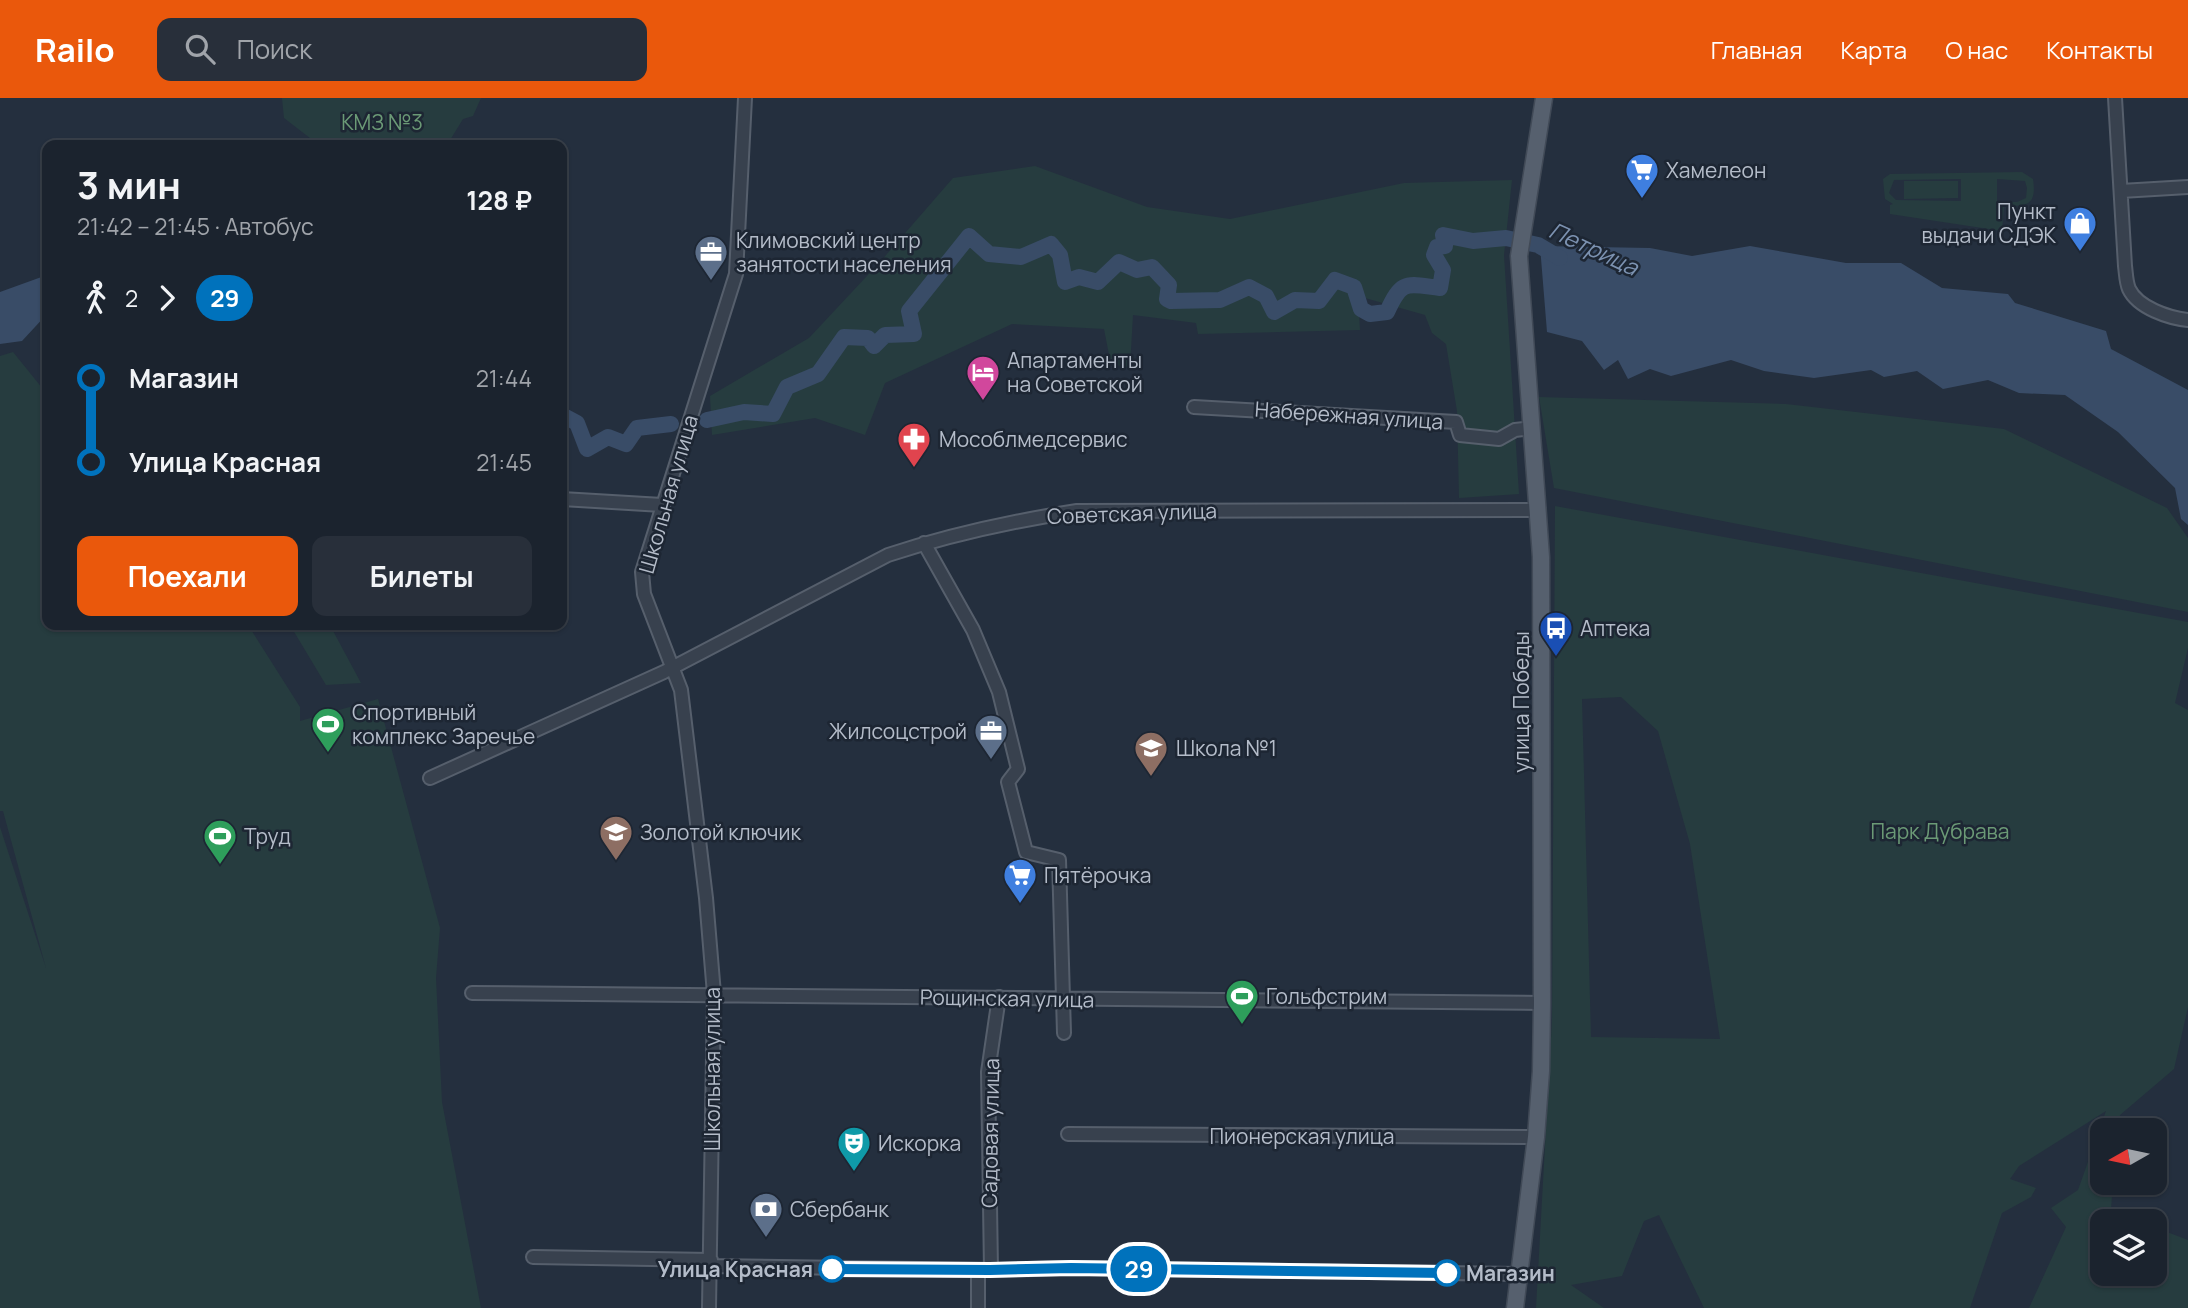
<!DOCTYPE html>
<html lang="ru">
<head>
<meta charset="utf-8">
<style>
  :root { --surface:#1b232e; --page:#282f3a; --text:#f1f3f6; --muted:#a0a4aa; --line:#39404a; --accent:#ea580c }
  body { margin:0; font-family:Manrope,sans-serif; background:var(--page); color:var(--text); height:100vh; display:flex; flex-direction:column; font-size:26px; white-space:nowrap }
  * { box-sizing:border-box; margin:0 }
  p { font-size:23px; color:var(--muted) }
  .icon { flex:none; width:38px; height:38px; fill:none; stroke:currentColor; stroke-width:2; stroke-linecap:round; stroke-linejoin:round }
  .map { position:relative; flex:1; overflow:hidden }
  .panel { position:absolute; left:42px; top:42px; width:525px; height:490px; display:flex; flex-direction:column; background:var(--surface); border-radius:14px; box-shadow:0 2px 5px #0004,0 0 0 2px var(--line) }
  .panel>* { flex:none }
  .badge { padding:0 14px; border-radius:23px; font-size:24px; line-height:46px }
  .needle { width:46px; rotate:261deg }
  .fabs { position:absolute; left:2090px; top:1020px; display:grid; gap:14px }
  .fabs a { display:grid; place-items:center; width:77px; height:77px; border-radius:14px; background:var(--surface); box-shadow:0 2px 5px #0004,0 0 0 2px var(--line); font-size:35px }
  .map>.badge { position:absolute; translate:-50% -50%; box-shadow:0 0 0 4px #fff }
  .legs { display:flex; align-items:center; gap:10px; height:77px; padding:0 35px; font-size:23px }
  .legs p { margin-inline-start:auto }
  .headline { display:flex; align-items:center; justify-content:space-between; height:119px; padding:0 35px }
  h1 { font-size:38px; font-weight:700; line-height:52px }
  .cta { display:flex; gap:14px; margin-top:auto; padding:14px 35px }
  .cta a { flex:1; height:80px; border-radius:14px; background:var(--accent); color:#fff; font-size:28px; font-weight:700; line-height:80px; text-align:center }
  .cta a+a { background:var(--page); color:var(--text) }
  ul { padding:0 35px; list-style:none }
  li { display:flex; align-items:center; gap:24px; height:84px; font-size:26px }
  li i { display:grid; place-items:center; width:10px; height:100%; margin:0 9px; background:currentColor }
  li i::after { content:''; width:18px; height:18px; margin:-9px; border:5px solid; border-radius:50%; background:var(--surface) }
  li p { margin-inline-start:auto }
  li:first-child i { background:linear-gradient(#0000 50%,currentColor 0) }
  li:last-child i { background:linear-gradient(currentColor 50%,#0000 0) }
  header { display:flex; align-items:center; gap:42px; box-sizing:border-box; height:98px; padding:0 35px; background:var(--accent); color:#fff }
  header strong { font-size:33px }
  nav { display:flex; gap:38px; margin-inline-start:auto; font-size:24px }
  .search { width:490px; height:63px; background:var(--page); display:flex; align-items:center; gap:18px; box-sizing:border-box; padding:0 24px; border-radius:14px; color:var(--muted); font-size:26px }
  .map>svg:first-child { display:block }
  .green { fill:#263c3f; fill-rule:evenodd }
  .water { fill:#394c67 }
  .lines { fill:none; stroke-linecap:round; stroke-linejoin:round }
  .river { stroke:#394c67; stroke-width:16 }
  .minor-casing { stroke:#565f6c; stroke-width:16 }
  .major-casing { stroke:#414a57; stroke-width:19 }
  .minor { stroke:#38414e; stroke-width:12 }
  .major { stroke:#56606e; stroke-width:16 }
  .line-1-casing { stroke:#fff; stroke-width:16 }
  .line-1 { stroke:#0072bc; stroke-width:10 }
  .stop-1-dot { fill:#fff; stroke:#0072bc; stroke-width:3.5 }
  .labels { text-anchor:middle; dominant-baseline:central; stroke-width:5; stroke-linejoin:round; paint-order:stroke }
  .park-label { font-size:21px; fill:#6b9a76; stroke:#1d2633 }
  .poi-label { font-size:21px; fill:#b4bcc9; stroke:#1d2633; text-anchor:start }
  .street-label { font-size:21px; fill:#b4bcc9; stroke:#1d2633 }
  .stop-label { font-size:21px; font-weight:bold; fill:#b4bcc9; stroke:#1d2633; text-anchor:end }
  .water-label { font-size:23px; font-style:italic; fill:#7c92b1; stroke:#1d2633 }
</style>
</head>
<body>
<header>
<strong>Railo</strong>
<div class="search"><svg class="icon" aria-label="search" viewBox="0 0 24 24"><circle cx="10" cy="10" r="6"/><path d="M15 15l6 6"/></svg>Поиск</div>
<nav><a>Главная</a><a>Карта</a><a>О нас</a><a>Контакты</a></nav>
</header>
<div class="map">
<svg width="2188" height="1210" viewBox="0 0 2188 1210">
  <rect width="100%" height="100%" fill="#242f3e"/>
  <path class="green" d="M282,0H481L473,18L463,21L447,47H319L284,20Z
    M1035,68L1147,109L1230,121L1404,85L1512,82L1504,157L1519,396L1459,400L1457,313L1446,246L1432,235L1425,217L1358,198L1360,232L1198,236L1196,225L1133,217L1130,269L1111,267L1104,231L1012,226L885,285L865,337L815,320L712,337L710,298L809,240L880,164L953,80Z
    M2022,74L2033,81C2037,108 2027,108 2004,108L2002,133L1890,116V107L1893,106L1885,101L1883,81L1890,76ZM1961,81V103L1896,102L1889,95L1894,82ZM1997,81L2025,83L2027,90L2026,100L2017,104L1997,103Z
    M1904,83H1958V100L1904,101Z
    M13,254L47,296V527H248L300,609V623L378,601L440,830L436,880L442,1004L481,1210H0V729L46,870L3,713H0V258Z
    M1539,299L1786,306L2004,331L2167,410L2188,440V514L1554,390Z
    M1555,408L2188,524V550L2175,605L2188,612V909L2174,971L2120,1017L2118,1032H2102V1085H2113L2111,1111L2141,1123L2102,1124V1176H2154V1129L2188,1142V1210H2029L2066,1129L2051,1110L2078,1092L2106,1013L2019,1068L2010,1081L2036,1090L2031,1099L2002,1115L1970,1210H1704L1659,1117L1644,1123L1622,1178L1571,1187L1604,1210H1536L1552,922ZM1621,599L1658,633L1690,746L1720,941L1591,939L1582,601Z
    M290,527H335L332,531L361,585L326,587Z"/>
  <path class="water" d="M1540,148L1650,150L1692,158L1750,148L1846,165H1901L1942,190L2008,196L2015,205L2106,233L2111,251L2188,292V427L2181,421L2175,390L2118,334L2065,297L2019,295L1988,282L1943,291L1917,273L1884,279L1871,272L1814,280L1764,273L1731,262L1671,278L1650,271L1628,281L1618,262L1604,272L1582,243L1547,234Z
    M47,177V216L22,243L0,246V194Z"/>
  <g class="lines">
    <path class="river" d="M562,317L577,325L587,351L608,339L626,346L637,330L671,326
      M707,322L744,314L773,316L787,289L818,276L844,239L868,240L874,248L885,237L914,236L909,213L969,138L989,156L1021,159L1051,146L1060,157L1065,184L1079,179L1098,184L1119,164L1137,172L1152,169L1169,187L1167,201L1171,203L1220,202L1249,189L1266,198L1274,214L1295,202L1319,203L1335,182L1354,189L1361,211L1370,216L1387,214C1402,181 1406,186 1440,190L1443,172L1434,157L1437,149L1445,148L1443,137L1473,143L1506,140L1538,147L1560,160"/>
    <defs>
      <path id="minor" d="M2115,0L2125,168C2126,175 2126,184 2129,191C2138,210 2169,220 2188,222
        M2121,93L2188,89
        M1194,309L1456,324L1460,337L1499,341L1515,332L1532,330
        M562,401L662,407
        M924,445L973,532L999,594L1018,671L1008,684L1026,754L1059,762L1064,935
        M430,680L664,574L888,457C949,437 1013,423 1077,413L1539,412
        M472,895L1542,905
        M1068,1036L1536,1039
        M533,1159L711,1162
        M710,1168L991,1172L1071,1170L1519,1176
        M991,1172L988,974L999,899
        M709,1210L714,896L706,800L681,592L644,496L642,474L736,176L745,0
        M978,1210V1172"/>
      <path id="major" d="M1515,1210L1536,1039L1541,973L1542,905L1541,459L1519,158L1544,0"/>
    </defs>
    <use href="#minor" class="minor-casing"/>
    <use href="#major" class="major-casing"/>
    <use href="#minor" class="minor"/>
    <use href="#major" class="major"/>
  </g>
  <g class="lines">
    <defs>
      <path id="line-1" d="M832,1171L990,1172L1071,1170L1447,1175"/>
    </defs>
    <use href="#line-1" class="line-1-casing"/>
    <use href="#line-1" class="line-1"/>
  </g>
  <defs>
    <symbol id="supermarket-pin" viewBox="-11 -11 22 30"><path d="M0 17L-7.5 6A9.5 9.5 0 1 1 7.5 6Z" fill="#3f7fe0" stroke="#1d2633"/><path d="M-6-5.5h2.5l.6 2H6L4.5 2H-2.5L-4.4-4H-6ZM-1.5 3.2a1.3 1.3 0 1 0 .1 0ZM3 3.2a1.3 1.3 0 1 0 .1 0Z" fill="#fff"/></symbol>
    <symbol id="shop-pin" viewBox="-11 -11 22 30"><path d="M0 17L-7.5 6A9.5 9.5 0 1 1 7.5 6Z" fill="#3f7fe0" stroke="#1d2633"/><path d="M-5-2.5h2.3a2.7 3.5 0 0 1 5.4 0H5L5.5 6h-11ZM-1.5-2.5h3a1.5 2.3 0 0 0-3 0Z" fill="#fff"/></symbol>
    <symbol id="office-pin" viewBox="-11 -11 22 30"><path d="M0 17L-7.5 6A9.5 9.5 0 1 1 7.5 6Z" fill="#5c6f8a" stroke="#1d2633"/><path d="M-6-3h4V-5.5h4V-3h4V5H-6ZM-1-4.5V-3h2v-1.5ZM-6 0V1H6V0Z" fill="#fff"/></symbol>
    <symbol id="hotel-pin" viewBox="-11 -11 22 30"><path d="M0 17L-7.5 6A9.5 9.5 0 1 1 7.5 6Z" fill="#d1479c" stroke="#1d2633"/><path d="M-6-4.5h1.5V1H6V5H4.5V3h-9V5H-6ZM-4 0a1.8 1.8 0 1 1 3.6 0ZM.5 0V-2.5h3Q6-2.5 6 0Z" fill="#fff"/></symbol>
    <symbol id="pharmacy-pin" viewBox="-11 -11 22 30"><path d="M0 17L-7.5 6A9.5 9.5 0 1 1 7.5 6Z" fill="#e0444e" stroke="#1d2633"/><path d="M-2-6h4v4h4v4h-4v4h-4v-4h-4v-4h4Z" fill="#fff"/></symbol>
    <symbol id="bus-pin" viewBox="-11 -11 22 30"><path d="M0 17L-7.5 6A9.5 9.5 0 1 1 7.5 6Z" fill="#1a4fb4" stroke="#1d2633"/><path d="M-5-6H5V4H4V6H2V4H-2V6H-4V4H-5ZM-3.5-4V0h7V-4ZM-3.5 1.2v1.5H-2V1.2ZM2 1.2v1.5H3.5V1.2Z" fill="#fff"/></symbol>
    <symbol id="stadium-pin" viewBox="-11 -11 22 30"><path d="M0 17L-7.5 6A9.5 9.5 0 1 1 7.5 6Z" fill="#2e9e5b" stroke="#1d2633"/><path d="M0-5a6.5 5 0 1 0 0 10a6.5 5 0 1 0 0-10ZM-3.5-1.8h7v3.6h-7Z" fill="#fff"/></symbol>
    <symbol id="school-pin" viewBox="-11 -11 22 30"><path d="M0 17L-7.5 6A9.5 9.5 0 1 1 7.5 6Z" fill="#8d6e63" stroke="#1d2633"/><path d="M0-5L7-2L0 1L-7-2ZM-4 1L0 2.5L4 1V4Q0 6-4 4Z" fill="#fff"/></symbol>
    <symbol id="theatre-pin" viewBox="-11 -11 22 30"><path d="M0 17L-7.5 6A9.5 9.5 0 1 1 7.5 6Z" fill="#0f9aa8" stroke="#1d2633"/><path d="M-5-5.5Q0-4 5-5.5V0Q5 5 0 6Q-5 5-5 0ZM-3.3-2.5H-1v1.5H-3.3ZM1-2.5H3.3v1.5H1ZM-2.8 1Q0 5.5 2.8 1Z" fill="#fff"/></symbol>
    <symbol id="bank-pin" viewBox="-11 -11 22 30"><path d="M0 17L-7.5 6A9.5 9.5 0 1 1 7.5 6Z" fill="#5c6f8a" stroke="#1d2633"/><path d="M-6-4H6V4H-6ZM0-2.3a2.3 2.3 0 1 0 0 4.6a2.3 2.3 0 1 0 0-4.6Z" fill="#fff"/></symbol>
  </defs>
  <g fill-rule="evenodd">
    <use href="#supermarket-pin" x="1623" y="53" width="38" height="52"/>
    <use href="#shop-pin" x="2061" y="106" width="38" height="52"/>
    <use href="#office-pin" x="692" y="135" width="38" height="52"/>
    <use href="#hotel-pin" x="964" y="255" width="38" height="52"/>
    <use href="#pharmacy-pin" x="895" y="322" width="38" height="52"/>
    <use href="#bus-pin" x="1537" y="511" width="38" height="52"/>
    <use href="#stadium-pin" x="309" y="607" width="38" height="52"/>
    <use href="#office-pin" x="972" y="614" width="38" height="52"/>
    <use href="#school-pin" x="1132" y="631" width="38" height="52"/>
    <use href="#school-pin" x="597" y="715" width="38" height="52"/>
    <use href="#stadium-pin" x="201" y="719" width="38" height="52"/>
    <use href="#supermarket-pin" x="1001" y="758" width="38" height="52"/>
    <use href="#stadium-pin" x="1223" y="879" width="38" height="52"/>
    <use href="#theatre-pin" x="835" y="1026" width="38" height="52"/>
    <use href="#bank-pin" x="747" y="1092" width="38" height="52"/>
  </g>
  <g class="stop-1-dot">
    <circle cx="832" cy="1171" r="12"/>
    <circle cx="1447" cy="1175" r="12"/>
  </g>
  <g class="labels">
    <g class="park-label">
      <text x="382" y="24">КМЗ №3</text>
      <text x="1940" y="733">Парк Дубрава</text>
    </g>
    <g class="poi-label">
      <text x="1666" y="72">Хамелеон</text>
      <text x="2056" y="113" text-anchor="end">Пункт<tspan x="2056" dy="24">выдачи СДЭК</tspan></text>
      <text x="736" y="142">Климовский центр<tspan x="736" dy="24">занятости населения</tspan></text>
      <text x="1007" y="262">Апартаменты<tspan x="1007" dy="24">на Советской</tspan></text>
      <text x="939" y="341">Мособлмедсервис</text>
      <text x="1580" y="530">Аптека</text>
      <text x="352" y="614">Спортивный<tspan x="352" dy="24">комплекс Заречье</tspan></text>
      <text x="967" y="633" text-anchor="end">Жилсоцстрой</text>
      <text x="1176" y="650">Школа №1</text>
      <text x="640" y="734">Золотой ключик</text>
      <text x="244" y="738">Труд</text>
      <text x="1044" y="777">Пятёрочка</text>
      <text x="1266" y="898">Гольфстрим</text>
      <text x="878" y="1045">Искорка</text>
      <text x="790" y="1111">Сбербанк</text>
    </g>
    <g class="street-label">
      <text transform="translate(1349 317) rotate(4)">Набережная улица</text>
      <text transform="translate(668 396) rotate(-74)">Школьная улица</text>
      <text transform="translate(1132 415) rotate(-2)">Советская улица</text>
      <text transform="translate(1521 604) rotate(-90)">улица Победы</text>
      <text transform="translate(1007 900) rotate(1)">Рощинская улица</text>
      <text transform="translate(712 971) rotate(-90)">Школьная улица</text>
      <text transform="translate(990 1035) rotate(-89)">Садовая улица</text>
      <text x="1302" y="1038">Пионерская улица</text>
    </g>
    <g class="stop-label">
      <text x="813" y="1171">Улица Красная</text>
      <text x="1466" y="1175" text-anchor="start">Магазин</text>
    </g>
    <g class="water-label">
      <text transform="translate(1594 150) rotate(25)">Петрица</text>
    </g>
  </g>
</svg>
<div class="fabs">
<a><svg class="needle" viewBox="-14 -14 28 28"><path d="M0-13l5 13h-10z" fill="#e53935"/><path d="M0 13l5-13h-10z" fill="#a0a4aa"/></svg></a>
<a><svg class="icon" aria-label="layers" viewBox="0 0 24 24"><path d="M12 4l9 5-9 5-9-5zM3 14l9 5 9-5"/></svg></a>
</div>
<b class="badge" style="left:1139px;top:1171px;background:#0072bc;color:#fff">29</b>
<section class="panel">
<div class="headline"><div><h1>3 мин</h1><p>21:42 – 21:45 · Автобус</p></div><b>128 ₽</b></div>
<div class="legs"><svg class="icon" aria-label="walk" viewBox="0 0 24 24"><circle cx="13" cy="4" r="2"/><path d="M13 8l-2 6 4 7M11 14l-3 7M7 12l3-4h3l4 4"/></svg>2<svg class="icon" aria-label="forward" viewBox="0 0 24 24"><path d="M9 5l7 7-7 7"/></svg><b class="badge" style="background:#0072bc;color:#fff">29</b></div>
<ul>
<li><i style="color:#0072bc"></i><b>Магазин</b><p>21:44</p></li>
<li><i style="color:#0072bc"></i><b>Улица Красная</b><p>21:45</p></li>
</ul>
<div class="cta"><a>Поехали</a><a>Билеты</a></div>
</section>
</div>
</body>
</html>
